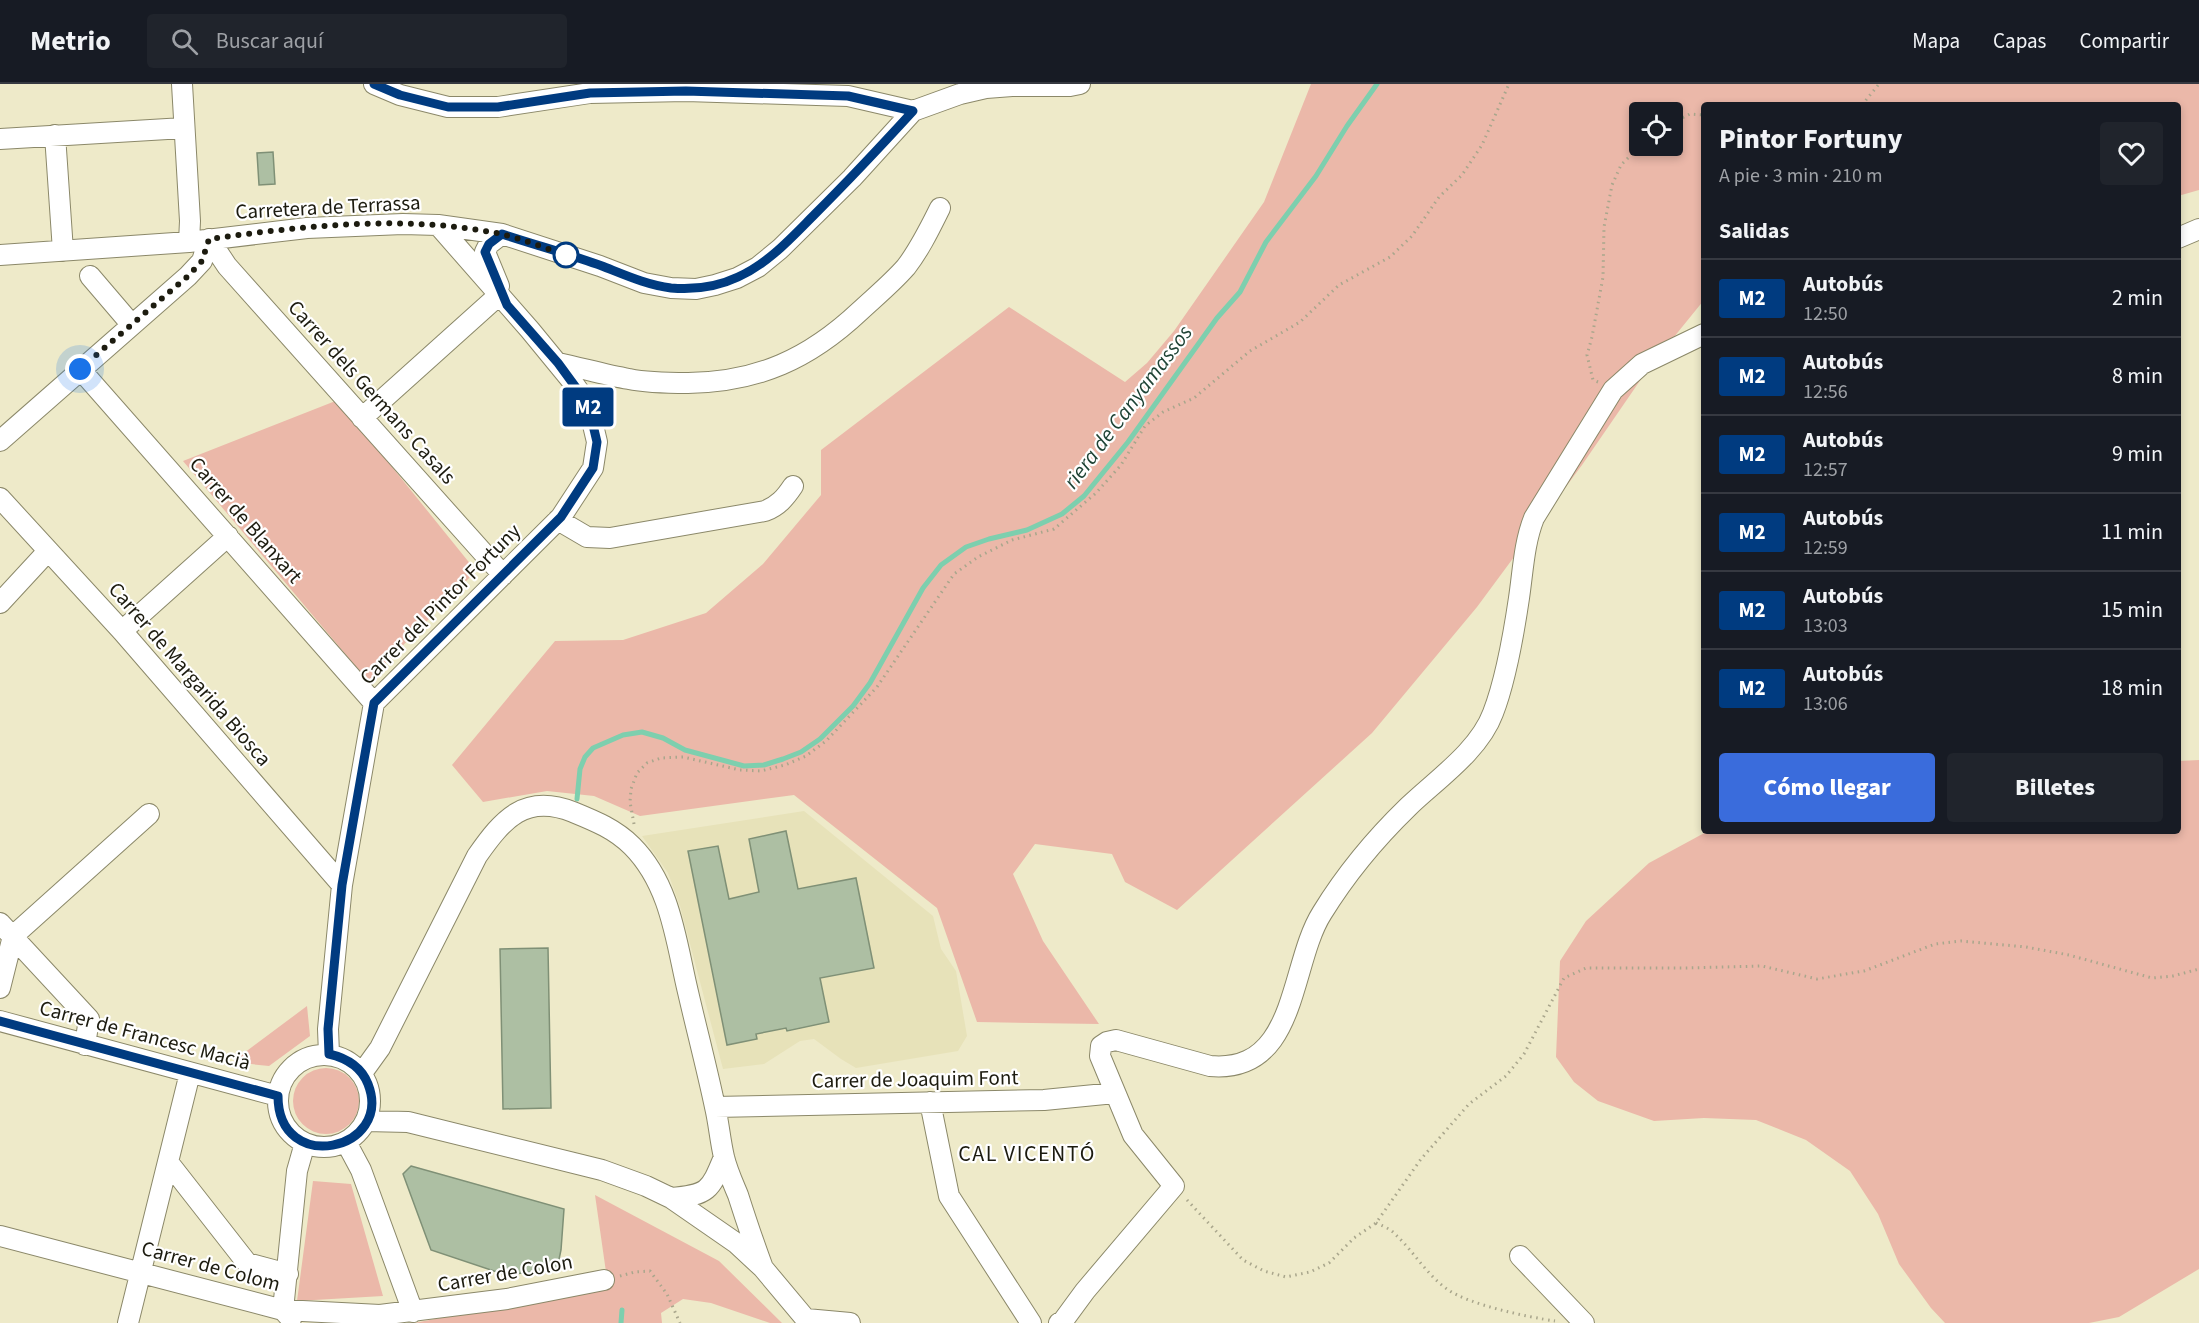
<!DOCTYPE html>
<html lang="es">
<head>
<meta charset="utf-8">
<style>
  :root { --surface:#171b24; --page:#20242c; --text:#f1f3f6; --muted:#9ea1a6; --line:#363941; --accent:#3a6cdc }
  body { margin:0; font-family:"Source Sans 3",sans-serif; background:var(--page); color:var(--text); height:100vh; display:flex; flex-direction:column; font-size:22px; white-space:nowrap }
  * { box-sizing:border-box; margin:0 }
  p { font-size:20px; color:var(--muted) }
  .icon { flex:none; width:33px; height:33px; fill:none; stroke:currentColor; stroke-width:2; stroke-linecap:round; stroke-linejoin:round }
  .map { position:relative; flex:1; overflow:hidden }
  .details { position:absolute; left:1701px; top:18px; width:480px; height:732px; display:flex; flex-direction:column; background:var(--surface); border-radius:6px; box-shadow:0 3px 9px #0003 }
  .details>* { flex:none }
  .badge { padding:0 12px; border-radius:4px; font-size:21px; line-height:39px }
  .tools { position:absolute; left:1629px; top:18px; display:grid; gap:12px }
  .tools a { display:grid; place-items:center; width:54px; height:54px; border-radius:6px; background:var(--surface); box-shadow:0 3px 9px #0003; font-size:30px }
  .you { position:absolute; width:30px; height:30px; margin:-15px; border:4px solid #fff; border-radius:50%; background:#1a73e8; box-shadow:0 0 0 9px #1a73e833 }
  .map>.badge { position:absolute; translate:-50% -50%; box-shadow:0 0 0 3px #fff }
  h2 { padding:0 18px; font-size:22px; line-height:54px }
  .round { display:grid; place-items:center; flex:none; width:63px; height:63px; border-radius:6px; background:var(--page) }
  .summary { display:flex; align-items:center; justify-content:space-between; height:102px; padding:0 18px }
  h1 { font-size:28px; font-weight:800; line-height:45px }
  .button { display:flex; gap:12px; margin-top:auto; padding:12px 18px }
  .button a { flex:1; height:69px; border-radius:6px; background:var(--accent); color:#fff; font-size:24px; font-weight:800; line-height:69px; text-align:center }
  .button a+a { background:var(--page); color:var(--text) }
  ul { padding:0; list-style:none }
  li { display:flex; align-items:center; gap:18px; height:78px; padding:0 18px; border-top:2px solid var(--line) }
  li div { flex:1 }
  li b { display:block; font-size:22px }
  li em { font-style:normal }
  li .badge { min-width:66px; font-weight:700; text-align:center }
  header { display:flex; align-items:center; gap:36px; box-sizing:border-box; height:84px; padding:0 30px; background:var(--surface); border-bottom:2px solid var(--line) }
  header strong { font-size:28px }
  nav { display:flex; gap:33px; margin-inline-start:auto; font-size:21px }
  .search { width:420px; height:54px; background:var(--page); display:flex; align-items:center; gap:15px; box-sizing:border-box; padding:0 21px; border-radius:6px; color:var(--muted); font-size:22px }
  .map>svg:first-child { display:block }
  .built { fill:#e7e2b9 }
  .green { fill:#ebb8a9; fill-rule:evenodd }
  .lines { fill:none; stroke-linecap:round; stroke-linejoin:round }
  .stream { stroke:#7dcfae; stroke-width:5 }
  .building { fill:#adbfa3; stroke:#7f9076; stroke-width:1.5 }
  .minor-casing { stroke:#8b8869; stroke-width:22 }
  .path { stroke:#a9a68c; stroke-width:3; stroke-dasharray:1.5 4.5; stroke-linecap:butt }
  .minor { stroke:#fff; stroke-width:20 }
  .line-casing { stroke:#fff; stroke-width:14 }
  .line { stroke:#003b80; stroke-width:9 }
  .walk { stroke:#1c1b0f; stroke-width:6; stroke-dasharray:0 10.8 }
  .stop-dot { fill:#fff; stroke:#003b80; stroke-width:3 }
  .labels { text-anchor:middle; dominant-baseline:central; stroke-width:4.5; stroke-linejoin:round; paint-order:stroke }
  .street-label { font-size:21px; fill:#1c1b0f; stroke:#fff }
  .water-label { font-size:22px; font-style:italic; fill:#1e4335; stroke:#fff }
  .neighbourhood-label { font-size:22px; letter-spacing:1.5px; fill:#1c1b0f; stroke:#fff }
</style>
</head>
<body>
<header>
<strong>Metrio</strong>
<div class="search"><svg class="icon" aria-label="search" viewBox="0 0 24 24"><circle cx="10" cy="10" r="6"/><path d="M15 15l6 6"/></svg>Buscar aquí</div>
<nav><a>Mapa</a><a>Capas</a><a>Compartir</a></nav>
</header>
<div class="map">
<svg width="2199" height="1239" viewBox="0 0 2199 1239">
  <rect width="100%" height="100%" fill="#eeeac9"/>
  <path class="built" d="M804,727L933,832L941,865L956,887L967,952L958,967L856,984L841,975L814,955L800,957L764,980L723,985L680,822L668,789L642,752Z"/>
  <path class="green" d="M1311,0H2199V106L2178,112V21H1704V216L1648,285L1582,381L1477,523L1372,649L1177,826L1125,798L1112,770L1035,760L1013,790L1043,857L1099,940L977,938L937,824L794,711L640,732L594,712L547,707L483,718L452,681L555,557L623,556L706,529L763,480L821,411V366L1009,223L1125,298L1147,279L1174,247L1264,118ZM1640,28H1672V62H1640Z
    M338,316L476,487L368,597L183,377Z
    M2199,676V1185L2119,1233L2089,1239H1945L1931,1224L1899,1180L1878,1130L1850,1087L1806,1056L1756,1036L1704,1034L1654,1037L1598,1017L1574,998L1556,973L1560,877L1586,837L1649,779L1708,747H2178V677Z
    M307,922L310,952L269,982L232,978Z
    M293 1017a33 33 0 1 1 66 0a33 33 0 1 1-66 0Z
    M313,1097L351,1100L383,1212L297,1217Z
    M595,1111L719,1177L782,1239H770L711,1219L683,1215L661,1229L662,1239H414L608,1202Z"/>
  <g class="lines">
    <path class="stream" d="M577,715L580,685L585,673L593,664L623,651L642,648L663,654L685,666L744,682L764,681L783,675L801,668L820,655L853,622L870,599L923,504L941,481L966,463L989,455L1027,446L1062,430L1084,412L1128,358L1217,234L1240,208L1266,158L1316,92L1347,42L1377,0
      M621,1239L622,1226"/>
  </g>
  <path class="building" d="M273,68L275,100L259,101L257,69Z
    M786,747L798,805L856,794L874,884L820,894L829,938L787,947L786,944L756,950L757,955L727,961L688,767L718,762L729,815L759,808L749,755Z
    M548,864L551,1024L503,1025L500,865Z
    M411,1082L564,1125L561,1166L557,1185L506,1191L431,1166L403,1090Z"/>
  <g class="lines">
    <defs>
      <path id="minor" d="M182,0L190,137L189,158
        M374,0L400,11L448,23H498L590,9L686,7L848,12L913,27
        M55,51L63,167
        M0,55L184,44
        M2178,154L2199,145
        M209,155L227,182L503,491
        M0,171L189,158L307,144L403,140L438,141L502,150L600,182L644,199L671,204L696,205L715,201L737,194L758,183L780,165L852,94L913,27L960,10L986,4L1012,2H1070L1080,0
        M90,192L131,240
        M499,202L485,168L489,160L502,150
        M558,279C582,284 605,291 629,295C648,299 669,299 688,299C758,298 809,275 860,227C875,213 892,199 906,183C920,165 930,144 940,124
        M80,285L374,619
        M362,334L499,211
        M0,357L188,192L202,177L209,155
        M0,414L122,547L342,801
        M558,436L587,453L610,454L765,427C778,422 785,414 793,402
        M0,519L48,467
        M122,547L228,452
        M0,839L89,935L85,961
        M0,904L13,852L149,730
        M0,937L278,1012
        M329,970L328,945L342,801L374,619L561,433L593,384L597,358L588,320L571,296L530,246L438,141
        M278 1017a46 46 0 1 1 92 0a46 46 0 1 1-92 0Z
        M362,989L380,964L477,772C503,735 525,709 573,728C595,737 615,745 632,762C671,801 676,858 688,908C697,947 707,985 715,1023C719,1040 720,1056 724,1073C727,1086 733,1099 738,1111C746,1136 754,1160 763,1184
        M930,1018L949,1112L1031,1239
        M715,1023L1044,1016L1115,1009
        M366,1037L408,1038L602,1086L646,1102L671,1114L736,1159L763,1184L809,1239
        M346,1058L361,1086L413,1228
        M168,1078L247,1179L288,1190
        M671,1114C708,1111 710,1107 724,1073
        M0,1152L283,1226L380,1231L507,1215L604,1196
        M1520,1172L1584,1239
        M291,1235L283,1226L297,1087L305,1059
        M806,1235L850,1239
        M128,1239L190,989
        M1059,1239L1063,1237L1085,1207L1174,1102L1133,1051L1100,972L1101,962L1107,958L1116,956L1210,982C1298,990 1289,881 1322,829C1346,790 1375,755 1408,723C1436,696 1479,667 1493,629C1505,598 1514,548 1519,514C1523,487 1524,459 1534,434L1613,306L1642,280L1704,250"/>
    </defs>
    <use href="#minor" class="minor-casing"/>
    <path class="path" d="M1862,21L1879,0
      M1672,39L1690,30L1704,31
      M1598,298L1593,296L1587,271L1592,253L1603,193L1604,143L1612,101L1621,81L1640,62
      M634,740L630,718L631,705L637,689L647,679L661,674L683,673L740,686L761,687L785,681L806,672L826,657L877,603L954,490L978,473L1012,456L1054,445L1096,409L1121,381L1145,342L1163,328L1194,314L1250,267L1300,238L1339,201L1390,173L1412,152L1439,113L1462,91L1482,61L1509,0
      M1187,1116L1243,1176L1264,1187L1286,1193L1310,1188L1329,1179L1354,1154L1376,1139L1421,1075L1469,1020L1506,992L1524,970L1564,894L1586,884H1686L1762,882L1817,895L1864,887L1935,860L1961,857L2026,863L2069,871L2152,894L2173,892L2199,885
      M1376,1139C1383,1142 1391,1145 1396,1151C1414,1168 1427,1191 1447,1205C1469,1221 1528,1233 1555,1237
      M620,1192L635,1188L650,1187L667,1210L680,1239"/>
    <use href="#minor" class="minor"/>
  </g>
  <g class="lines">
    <defs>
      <path id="line" d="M0,937L278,1012C278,1092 394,1067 368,1000C361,982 346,974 329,970L328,945L342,801L374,619L561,433L593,384L597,358L588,320L558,279L507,221L485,168L489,160L502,150C535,161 569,170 602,182C625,191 647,201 671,204C694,206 717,203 738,193C769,179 792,153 815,130C849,96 881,62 913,27L848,12L686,7L590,9L498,23H448L400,11L374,0"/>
    </defs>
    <use href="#line" class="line-casing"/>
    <use href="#line" class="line"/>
    <path class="walk" d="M80,285L188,192L202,177L209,155C304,142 405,130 501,150C522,155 545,164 566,171"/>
  </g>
  <circle class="stop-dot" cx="566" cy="171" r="12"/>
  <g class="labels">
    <g class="street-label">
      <text transform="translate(328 123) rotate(-3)">Carretera de Terrassa</text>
      <text transform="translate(372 308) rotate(48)">Carrer dels Germans Casals</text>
      <text transform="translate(246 436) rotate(49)">Carrer de Blanxart</text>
      <text transform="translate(440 520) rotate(-45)">Carrer del Pintor Fortuny</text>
      <text transform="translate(190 590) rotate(49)">Carrer de Margarida Biosca</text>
      <text transform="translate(145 951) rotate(15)">Carrer de Francesc Macià</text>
      <text transform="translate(915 995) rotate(-1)">Carrer de Joaquim Font</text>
      <text transform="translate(211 1182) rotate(15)">Carrer de Colom</text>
      <text transform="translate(505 1189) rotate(-10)">Carrer de Colon</text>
    </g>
    <g class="water-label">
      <text transform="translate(1128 323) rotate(-53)">riera de Canyamassos</text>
    </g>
    <g class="neighbourhood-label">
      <text x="1027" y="1070">CAL VICENTÓ</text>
    </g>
  </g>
</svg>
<div class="tools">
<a><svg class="icon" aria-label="locate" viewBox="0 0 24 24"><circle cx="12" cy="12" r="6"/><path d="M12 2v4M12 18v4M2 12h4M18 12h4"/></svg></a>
</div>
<div class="you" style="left:80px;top:285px"></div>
<b class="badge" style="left:588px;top:323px;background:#003b80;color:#fff">M2</b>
<section class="details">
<div class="summary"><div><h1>Pintor Fortuny</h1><p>A pie · 3 min · 210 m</p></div><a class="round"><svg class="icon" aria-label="heart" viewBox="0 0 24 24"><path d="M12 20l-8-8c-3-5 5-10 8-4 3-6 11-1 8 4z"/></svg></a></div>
<h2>Salidas</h2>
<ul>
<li><span class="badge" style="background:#003b80;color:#fff">M2</span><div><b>Autobús</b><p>12:50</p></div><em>2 min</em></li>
<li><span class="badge" style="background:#003b80;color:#fff">M2</span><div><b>Autobús</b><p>12:56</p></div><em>8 min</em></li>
<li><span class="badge" style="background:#003b80;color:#fff">M2</span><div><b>Autobús</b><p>12:57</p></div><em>9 min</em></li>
<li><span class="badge" style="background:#003b80;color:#fff">M2</span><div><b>Autobús</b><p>12:59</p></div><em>11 min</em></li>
<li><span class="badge" style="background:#003b80;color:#fff">M2</span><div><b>Autobús</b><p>13:03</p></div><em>15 min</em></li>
<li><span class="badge" style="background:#003b80;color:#fff">M2</span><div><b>Autobús</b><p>13:06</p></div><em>18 min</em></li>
</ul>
<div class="button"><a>Cómo llegar</a><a>Billetes</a></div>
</section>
</div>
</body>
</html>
